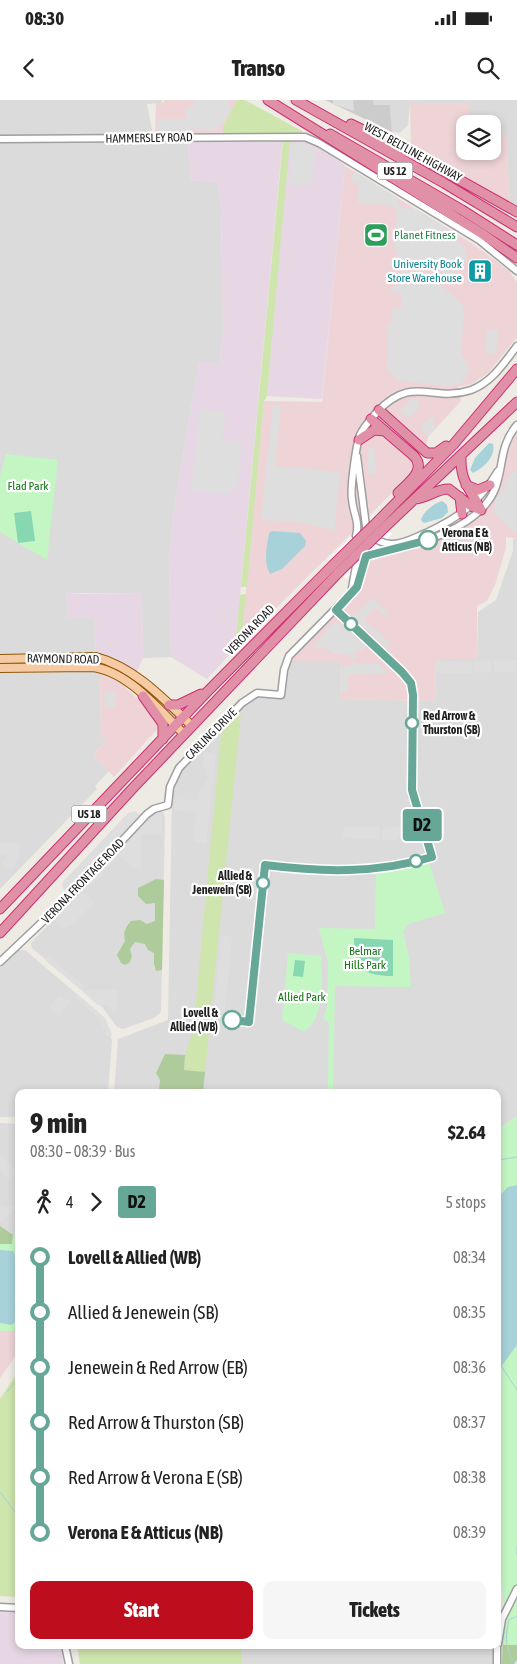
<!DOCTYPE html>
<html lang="en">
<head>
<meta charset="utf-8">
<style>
  :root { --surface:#fff; --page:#f6f6f6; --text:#222; --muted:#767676; --accent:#be0d1c }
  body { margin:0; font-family:"Asap Condensed",sans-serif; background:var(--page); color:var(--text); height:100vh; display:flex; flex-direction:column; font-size:19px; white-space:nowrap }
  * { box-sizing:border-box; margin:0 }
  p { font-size:16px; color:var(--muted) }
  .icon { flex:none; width:28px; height:28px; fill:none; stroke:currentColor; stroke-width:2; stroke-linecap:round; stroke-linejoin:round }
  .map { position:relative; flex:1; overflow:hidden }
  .panel { position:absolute; left:15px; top:989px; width:486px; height:560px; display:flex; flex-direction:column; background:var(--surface); border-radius:10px; box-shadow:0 2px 8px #0003 }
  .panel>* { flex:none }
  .badge { padding:0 10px; border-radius:4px; font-size:18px; line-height:32px }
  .fabs { position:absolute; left:456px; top:15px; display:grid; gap:10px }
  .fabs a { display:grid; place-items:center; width:45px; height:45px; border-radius:10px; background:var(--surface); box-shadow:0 2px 8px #0003; font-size:25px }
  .map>.badge { position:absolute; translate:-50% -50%; box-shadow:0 0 0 2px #fff }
  .legs { display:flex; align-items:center; gap:8px; height:55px; padding:0 15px; font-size:16px }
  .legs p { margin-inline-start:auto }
  .head { display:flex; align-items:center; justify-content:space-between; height:85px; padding:0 15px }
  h1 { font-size:28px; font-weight:800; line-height:38px }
  .button { display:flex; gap:10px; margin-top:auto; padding:10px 15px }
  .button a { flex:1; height:58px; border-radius:10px; background:var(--accent); color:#fff; font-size:20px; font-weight:800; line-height:58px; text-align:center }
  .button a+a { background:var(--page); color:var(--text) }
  ul { padding:0 15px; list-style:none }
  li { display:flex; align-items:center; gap:18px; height:55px; font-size:19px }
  li i { display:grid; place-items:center; width:8px; height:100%; margin:0 6px; background:currentColor }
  li i::after { content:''; width:12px; height:12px; margin:-6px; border:4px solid; border-radius:50%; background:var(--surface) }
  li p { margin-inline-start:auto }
  li:first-child i { background:linear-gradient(#0000 50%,currentColor 0) }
  li:last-child i { background:linear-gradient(currentColor 50%,#0000 0) }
  .status { display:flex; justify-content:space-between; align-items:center; height:35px; padding:0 25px; background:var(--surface); direction:ltr }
  .status svg { height:14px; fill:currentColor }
  header { display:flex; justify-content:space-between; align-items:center; height:65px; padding:0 15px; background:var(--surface); font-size:22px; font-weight:800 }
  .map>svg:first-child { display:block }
  .residential { fill:#dcdbdb }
  .commercial { fill:#eed4d6 }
  .industrial { fill:#e7d7e5 }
  .religious { fill:#ccc }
  .grass { fill:#cee5ad }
  .forest { fill:#aecb9c }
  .park { fill:#c4f6c4 }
  .pitch { fill:#87d8b2 }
  .parking { fill:#dedede }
  .water { fill:#a7d2d9 }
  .pier { fill:#fff }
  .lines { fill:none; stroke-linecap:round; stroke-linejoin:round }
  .stream { stroke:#a7d2d9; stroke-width:1 }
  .minor-casing { stroke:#9f9f9f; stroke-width:9 }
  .major-casing { stroke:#8e570a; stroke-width:10 }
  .highway-casing { stroke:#ce2f73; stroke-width:11 }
  .minor { stroke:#fff; stroke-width:6 }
  .major { stroke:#f6caa2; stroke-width:8 }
  .highway { stroke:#e191a7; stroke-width:9 }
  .highway-bridge-casing { stroke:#ce2f73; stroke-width:11; stroke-linecap:butt }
  .highway-bridge { stroke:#e191a7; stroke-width:9 }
  .line-1-casing { stroke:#fff; stroke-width:11 }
  .line-1 { stroke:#67a797; stroke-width:8 }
  .stop-1-dot { fill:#fff; stroke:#67a797; stroke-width:2.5 }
  .labels { text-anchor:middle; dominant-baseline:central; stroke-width:4.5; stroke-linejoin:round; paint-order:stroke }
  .shield { fill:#fff; stroke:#626262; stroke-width:1 }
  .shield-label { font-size:11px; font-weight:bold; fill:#1e1e1e }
  .street-label { font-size:12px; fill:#1e1e1e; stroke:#fff }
  .leisure-label { font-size:12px; fill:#27864d; stroke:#fff; text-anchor:start }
  .culture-label { font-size:12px; fill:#0d838f; stroke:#fff; text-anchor:end }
  .park-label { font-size:12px; fill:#137513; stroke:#fff }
  .stop-label { font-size:12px; font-weight:bold; fill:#1e1e1e; stroke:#fff; text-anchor:start }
</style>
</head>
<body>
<div class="status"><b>08:30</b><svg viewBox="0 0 49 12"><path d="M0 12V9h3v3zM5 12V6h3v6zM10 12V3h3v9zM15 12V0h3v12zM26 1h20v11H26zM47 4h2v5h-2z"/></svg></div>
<header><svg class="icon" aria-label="back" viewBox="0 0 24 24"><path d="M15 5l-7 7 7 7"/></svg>Transo<svg class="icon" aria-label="search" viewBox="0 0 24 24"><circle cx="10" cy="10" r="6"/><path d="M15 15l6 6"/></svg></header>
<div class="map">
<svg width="517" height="1564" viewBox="0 0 517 1564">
  <rect width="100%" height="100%" fill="#eeeae4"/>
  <path class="residential" d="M0,0H162V3L147,4L153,35L0,37Z
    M373,0H517V105L509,102L507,36L493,35L492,24H469V3L410,4L408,25L400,33L392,32L390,5H374Z
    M188,41L191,80L218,82L221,107L223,228L220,263H199L175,403L169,462L171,557L143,558L142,493H80L66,494L68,518H94L96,558L0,559V42Z
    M513,439H517V1016L498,1029V992H114L118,939L168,920L172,699L174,686L185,665L251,599L262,595L284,598L290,561H341L340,599L435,601L436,559H477L478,512L496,500L513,451Z
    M93,572L100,574L101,635L107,640L93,655L109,671L95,686L97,689L0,789V573Z
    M156,711L163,712L165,717L161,912L154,918L123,929L117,927L103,908L32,848L31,843Z
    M18,850H25L98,912L107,922L112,941L108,992H19V1017H0V868Z
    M0,1023L19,1024V1231H0Z
    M241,1545H494V1564H241Z"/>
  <path class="commercial" d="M164,0H237L223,26V37L155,38L156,3H163Z
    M469,3V24H465V51H492L493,35H507L509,102L411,50L410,4Z
    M345,66L473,144L508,170L517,182V237L488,273L472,284L458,287L461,301L428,337L426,349L416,360V368L409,376L241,543L264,301L322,302Z
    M517,331V439L506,437V448L495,485L487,501L477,506V559L436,560L435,601L340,599L341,561H290L358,491L366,465L372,460L427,444L461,428L489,407L497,393L510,342Z
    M100,574L121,583L155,616L159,627L114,677L93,655L107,640L101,636Z
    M0,1231H19V1251L0,1278Z"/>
  <path class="industrial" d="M283,36L235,549L207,579L171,557L169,462L175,403L199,262L220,263L223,228L221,107L218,82L191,80L188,41Z
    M290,36L319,43L345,66L322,299L267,296Z
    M142,493L143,558L135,576L96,558L94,518H68L66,494Z
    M0,1511L19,1512V1545H61L63,1564H0Z"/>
  <path class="religious" d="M325,0H373L374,5H390L392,32Z"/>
  <path class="grass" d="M237,0H245L302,31V33H223V26Z
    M283,41H290L267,296L264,301L247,487H241Z
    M246,494L241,543L235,549L240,495Z
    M241,614L211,912H195L221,633Z
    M195,924H210L205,972L184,970L185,955Z
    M19,1270V1497L0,1496V1299Z
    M77,1545H241V1564H80Z"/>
  <path class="forest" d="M156,779L164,780L162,870L156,871L154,864V853L148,850L145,844L135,842L130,849L132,857L129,863L125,865L121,863L117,855L125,841C123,832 125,828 131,821L140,820L147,824L155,821V803L146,804L138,796V788Z
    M165,954L185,955L184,970L205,972L203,992H159L160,980L156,973Z
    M0,1126L13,1135L12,1144H0Z
    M517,1502V1560L514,1564H502L503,1531Z"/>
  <path class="park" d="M6,354L58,360L47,460L0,432V376Z
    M429,762L445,813L408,824L403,832L409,857L411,887L335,886L333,992H326L328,985L329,922L323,919L327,905L328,863L319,828L375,829L376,774Z
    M288,853L321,856C322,881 326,915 304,932L282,920Z
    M517,1016V1545H503V1531L511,1508L504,1505L501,1479H498V1029Z
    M13,1135L19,1136V1231H0V1144H12Z"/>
  <path class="pitch" d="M31,411L35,441L18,443L14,413Z
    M354,838L393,840V876C363,876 354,868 354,838Z
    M295,860L305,861L303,877L293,876Z"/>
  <path class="parking" d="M195,0H225L230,3L228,6L231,8L222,25L219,24L218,30L157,31V19H186V8L194,7L192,4Z
    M333,0H353L354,11L333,4Z
    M301,43L315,48L311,86L289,84L292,45Z
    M354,71L398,98V103L404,109L412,107L441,124L467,151L465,154L468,157L449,178L439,170L409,168L410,176L435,180L462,204L464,211L461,253L470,271L465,275L467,278L460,284L444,286L395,280V277L387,269L388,223H391L393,207L401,208L402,194L392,192V187L398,186L403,177L402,167L394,145L397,111L390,105L357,104L359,83L350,82Z
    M487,229L499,231L496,254L485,253Z
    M411,299L418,300L420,307L409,319L400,311Z
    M273,304L281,305L275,366L340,372L334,431L305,423L261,420Z
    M200,309L226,312L222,340L242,343L237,385L227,395L191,390Z
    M430,317L433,319L435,329L428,336L420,328Z
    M374,348L376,374H368V349Z
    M512,372H517V432L510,429L494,412L495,401Z
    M372,498L389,514L386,516L375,507L364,519L390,543L386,547L352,516L355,513L357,514Z
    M333,523H338L366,547L362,551L359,549L355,554L357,556L353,560L348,554H334L324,548H314V545Z
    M491,560L492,572L474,573V561Z
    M517,560V572H494L493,561Z
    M436,561H471L472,573H436Z
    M352,563L381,564V567L387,571L386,574L348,575V592H340L341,566H352Z
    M104,591H116V608H105Z
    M204,652L216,653L206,743L194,742L196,712L175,711V699L199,700L200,689H203L208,678L206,668H203Z
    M135,711L140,715L67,792L63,788L62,783L128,713Z
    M156,713H160L162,718V734H141V768H133L116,752Z
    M413,725V728L409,734L398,736V739L382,740V728Z
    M344,726H380L379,739L343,738Z
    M0,742L20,743L19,760L11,770L1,763L8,755L0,754Z
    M115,753L118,756L88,789L84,786Z
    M83,790L94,803L71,826L69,824L64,829L54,819Z
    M221,836L232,837L225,912L214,910Z
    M48,857L84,886L81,890L45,860Z
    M87,890H117V911H112L109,905H98L82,891Z
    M77,894L105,918L112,935L107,936L99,918L75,897Z
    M59,896L71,901L59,916L49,908Z
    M2,1057L16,1069V1075L10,1080L0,1071V1058Z
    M2,1104L5,1107L17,1104L19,1107L0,1122V1106Z"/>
  <path class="water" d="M489,343L493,344C496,356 484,368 473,373L470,370L475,358Z
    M442,401L447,405L448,412L442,418L424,423L421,420C423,412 434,403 442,401Z
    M272,431L300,433L306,441L305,446L282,469L270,474C263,463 267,445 269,433Z
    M517,1085V1245L498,1271V1097L508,1087Z
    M0,1150L13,1151L19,1164V1220L11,1225L0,1223Z"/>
  <path class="pier" d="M374,415L392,434L346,479L328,460Z"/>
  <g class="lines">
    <path class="stream" d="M498,1060L517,1057
      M501,1266L517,1290
      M7,1292L19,1278
      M0,1392L19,1417
      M517,1446V1454
      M515,1563C505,1548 505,1537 509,1520L517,1516"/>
    <defs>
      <path id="minor" d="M0,39L305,37L319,43L479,140L517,171
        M357,356L367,434
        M361,435C372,434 380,445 393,444C404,444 416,437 426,433C460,417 478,404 498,371
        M356,436C360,421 353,414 352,399C350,389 356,345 360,335C364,326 372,318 378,311C413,274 433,303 471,290C492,282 504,263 517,246
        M352,488L358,455
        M0,862L75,791L147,714L154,709L168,705L170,687L179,668L242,603L257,593L281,595L284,570L289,556L357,487L367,456C379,451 394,450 408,446C438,438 482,421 495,389C504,366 499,346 517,325
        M0,1507L19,1508
        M498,1544L502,1519L517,1489
        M65,1545L69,1564
        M497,1564V1545"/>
      <path id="major" d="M0,559L96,557C134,567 164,599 192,626
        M0,568L91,567C127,570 159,610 184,634"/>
      <path id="highway" d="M268,0L481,133L517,158
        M296,0L444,83L517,127
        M351,24L424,60L517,112
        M330,34L462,110L517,145
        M379,310L427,353H436L446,346
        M371,319L414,356C427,370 408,383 398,393
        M359,340L374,330L385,331
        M461,356C460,382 470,388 481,410
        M466,385L478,390L490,385
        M460,397L462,414
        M415,399C428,398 436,389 449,389L471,406L481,410
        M379,420L453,345L517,269
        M385,427L517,302
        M143,596L163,624V639
        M169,605H178L201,594
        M0,809L208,591L333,465
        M0,833L133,688L339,472"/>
    </defs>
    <use href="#minor" class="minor-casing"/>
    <use href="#major" class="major-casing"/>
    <use href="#highway" class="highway-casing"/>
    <use href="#minor" class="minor"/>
    <use href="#major" class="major"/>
    <use href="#highway" class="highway"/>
    <defs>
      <path id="highway-bridge" d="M333,465L379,420
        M339,472L385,427"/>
    </defs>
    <use href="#highway-bridge" class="highway-bridge-casing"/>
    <use href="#highway-bridge" class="highway-bridge"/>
  </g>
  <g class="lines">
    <defs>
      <path id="line-1" d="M232,920L249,922L265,765C321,772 376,774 432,757L412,690L413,595L411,583L402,572L336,510L357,487L366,456L428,440"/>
    </defs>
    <use href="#line-1" class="line-1-casing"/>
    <use href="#line-1" class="line-1"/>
  </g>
  <defs>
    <symbol id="stadium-square" viewBox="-11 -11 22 22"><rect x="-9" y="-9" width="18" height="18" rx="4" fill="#2e9e5b" stroke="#fff"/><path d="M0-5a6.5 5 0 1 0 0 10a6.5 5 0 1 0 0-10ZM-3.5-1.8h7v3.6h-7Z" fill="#fff"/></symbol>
    <symbol id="building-square" viewBox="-11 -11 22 22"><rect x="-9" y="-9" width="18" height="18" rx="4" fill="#0f9aa8" stroke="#fff"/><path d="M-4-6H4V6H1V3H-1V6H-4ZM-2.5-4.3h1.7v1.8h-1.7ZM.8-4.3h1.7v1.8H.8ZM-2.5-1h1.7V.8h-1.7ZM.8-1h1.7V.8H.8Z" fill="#fff"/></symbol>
  </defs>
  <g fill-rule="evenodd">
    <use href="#stadium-square" x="362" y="121" width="28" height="28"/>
    <use href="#building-square" x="466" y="157" width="28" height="28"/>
  </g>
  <g class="stop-1-dot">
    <circle cx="428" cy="440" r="9"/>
    <circle cx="351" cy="524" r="6"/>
    <circle cx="412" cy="623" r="6"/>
    <circle cx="416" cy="761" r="6"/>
    <circle cx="263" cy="783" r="6"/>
    <circle cx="232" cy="920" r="9"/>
  </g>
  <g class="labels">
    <g class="shield">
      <rect x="377.5" y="62.5" width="35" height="17" rx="4"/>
      <rect x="71.5" y="705.5" width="35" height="17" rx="4"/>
    </g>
    <g class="shield-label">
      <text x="395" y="71">US 12</text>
      <text x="89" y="714">US 18</text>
    </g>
    <g class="street-label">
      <text transform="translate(149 38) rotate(-1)">HAMMERSLEY ROAD</text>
      <text transform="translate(413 52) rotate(29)">WEST BELTLINE HIGHWAY</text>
      <text transform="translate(250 530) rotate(-46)">VERONA ROAD</text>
      <text transform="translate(63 559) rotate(1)">RAYMOND ROAD</text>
      <text transform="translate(211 634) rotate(-45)">CARLING DRIVE</text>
      <text transform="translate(83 781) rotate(-46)">VERONA FRONTAGE ROAD</text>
    </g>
    <g class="leisure-label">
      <text x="394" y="135">Planet Fitness</text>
    </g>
    <g class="culture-label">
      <text x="462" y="164">University Book<tspan x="462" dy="14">Store Warehouse</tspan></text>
    </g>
    <g class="park-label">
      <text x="28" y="386">Flad Park</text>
      <text x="365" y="851">Belmar<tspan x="365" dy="14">Hills Park</tspan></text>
      <text x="302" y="897">Allied Park</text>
    </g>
    <g class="stop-label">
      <text x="442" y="433">Verona E &amp;<tspan x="442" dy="14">Atticus (NB)</tspan></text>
      <text x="423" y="616">Red Arrow &amp;<tspan x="423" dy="14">Thurston (SB)</tspan></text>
      <text x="252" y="776" text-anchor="end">Allied &amp;<tspan x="252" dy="14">Jenewein (SB)</tspan></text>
      <text x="218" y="913" text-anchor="end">Lovell &amp;<tspan x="218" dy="14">Allied (WB)</tspan></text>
    </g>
  </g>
</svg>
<div class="fabs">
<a><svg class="icon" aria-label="layers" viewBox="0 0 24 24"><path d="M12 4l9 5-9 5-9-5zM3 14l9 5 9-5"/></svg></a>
</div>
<b class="badge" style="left:422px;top:725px;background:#67a797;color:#111">D2</b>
<section class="panel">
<div class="head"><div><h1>9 min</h1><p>08:30 – 08:39 · Bus</p></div><b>$2.64</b></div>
<div class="legs"><svg class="icon" aria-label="walk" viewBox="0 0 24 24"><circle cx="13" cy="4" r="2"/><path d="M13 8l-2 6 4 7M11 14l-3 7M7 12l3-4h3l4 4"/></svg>4<svg class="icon" aria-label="forward" viewBox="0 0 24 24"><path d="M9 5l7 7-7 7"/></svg><b class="badge" style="background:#67a797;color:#111">D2</b><p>5 stops</p></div>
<ul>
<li><i style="color:#67a797"></i><b>Lovell &amp; Allied (WB)</b><p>08:34</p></li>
<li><i style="color:#67a797"></i><span>Allied &amp; Jenewein (SB)</span><p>08:35</p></li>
<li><i style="color:#67a797"></i><span>Jenewein &amp; Red Arrow (EB)</span><p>08:36</p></li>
<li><i style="color:#67a797"></i><span>Red Arrow &amp; Thurston (SB)</span><p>08:37</p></li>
<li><i style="color:#67a797"></i><span>Red Arrow &amp; Verona E (SB)</span><p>08:38</p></li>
<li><i style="color:#67a797"></i><b>Verona E &amp; Atticus (NB)</b><p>08:39</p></li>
</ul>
<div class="button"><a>Start</a><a>Tickets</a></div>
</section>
</div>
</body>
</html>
